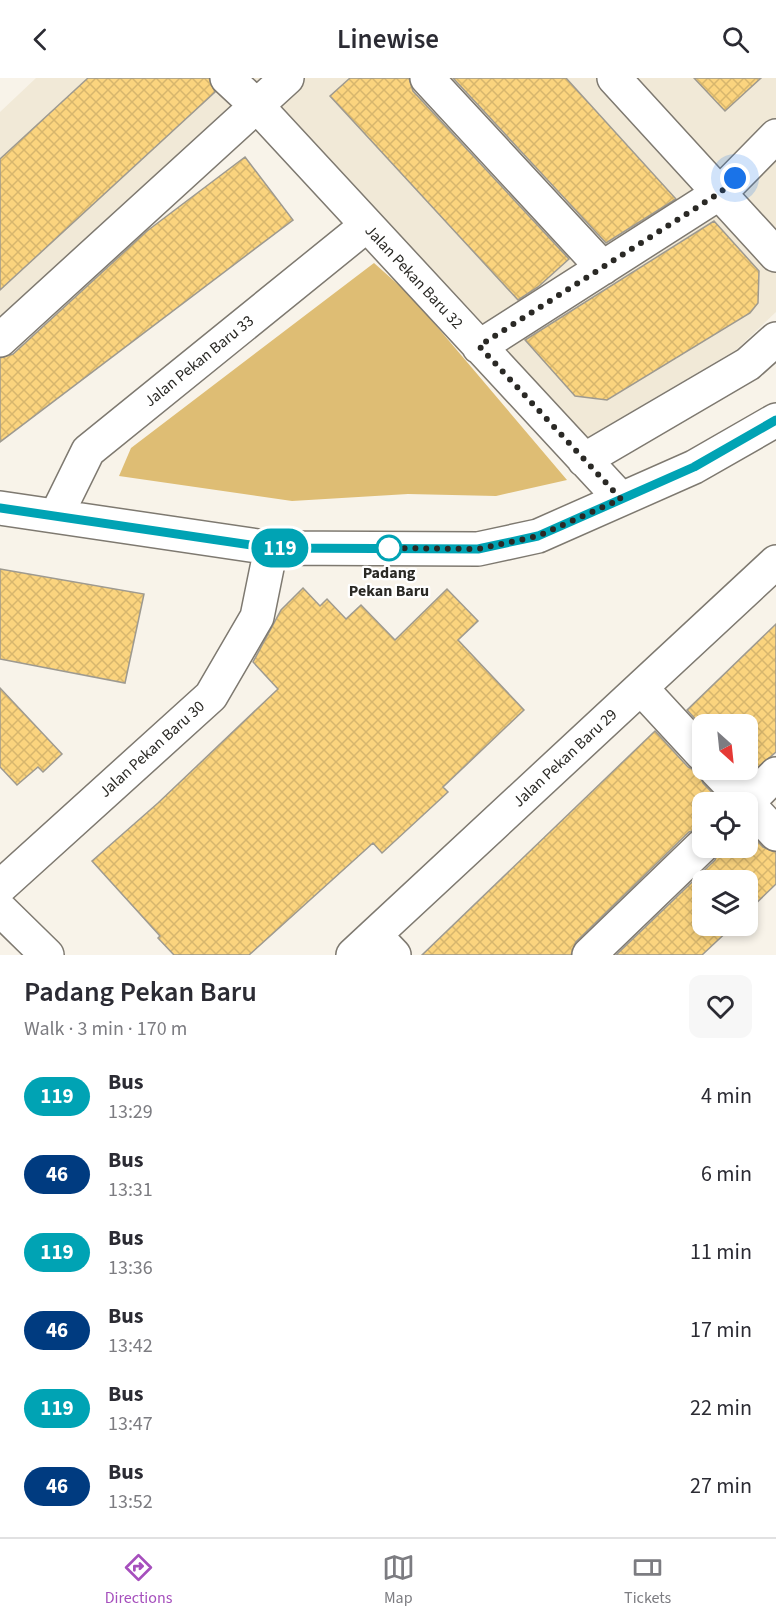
<!DOCTYPE html>
<html lang="en">
<head>
<meta charset="utf-8">
<style>
  :root { --surface:#fff; --page:#f7f7f7; --text:#2b2b33; --muted:#7c7c81; --line:#e1e1e2; --accent:#a64fbd }
  body { margin:0; font-family:"Source Sans 3",sans-serif; background:var(--page); color:var(--text); height:100vh; display:flex; flex-direction:column; font-size:22px; white-space:nowrap }
  * { box-sizing:border-box; margin:0 }
  p { font-size:20px; color:var(--muted) }
  .icon { flex:none; width:33px; height:33px; fill:none; stroke:currentColor; stroke-width:2; stroke-linecap:round; stroke-linejoin:round }
  .map { position:relative; height:877px; overflow:hidden }
  .panel { display:flex; flex-direction:column; background:var(--surface); flex:1 }
  .panel>* { flex:none }
  .badge { padding:0 12px; border-radius:20px; font-size:21px; line-height:39px }
  .needle { width:39px; rotate:153deg }
  .controls { position:absolute; left:692px; top:636px; display:grid; gap:12px }
  .controls a { display:grid; place-items:center; width:66px; height:66px; border-radius:12px; background:var(--surface); box-shadow:0 3px 9px #0003; font-size:30px }
  .you { position:absolute; width:30px; height:30px; margin:-15px; border:4px solid #fff; border-radius:50%; background:#1a73e8; box-shadow:0 0 0 9px #1a73e833 }
  .map>.badge { position:absolute; translate:-50% -50%; box-shadow:0 0 0 3px #fff }
  .round { display:grid; place-items:center; flex:none; width:63px; height:63px; border-radius:12px; background:var(--page) }
  .summary { display:flex; align-items:center; justify-content:space-between; height:102px; padding:0 24px }
  h1 { font-size:28px; font-weight:600; line-height:45px }
  ul { padding:0; list-style:none }
  li { display:flex; align-items:center; gap:18px; height:78px; padding:0 24px }
  li div { flex:1 }
  li b { display:block; font-size:22px }
  li em { font-style:normal }
  li .badge { min-width:66px; font-weight:700; text-align:center }
  header { display:flex; justify-content:space-between; align-items:center; height:78px; padding:0 24px; background:var(--surface); font-size:27px; font-weight:600 }
  .menu { display:flex; justify-content:space-around; align-items:center; height:84px; border-top:2px solid var(--line); background:var(--surface); font-size:16px; color:var(--muted) }
  .menu a { display:grid; justify-items:center; gap:3px }
  .menu .current { color:var(--accent) }
  .map>svg:first-child { display:block }
  .built { fill:#f1e9d7 }
  .green { fill:#debd74 }
  .building { fill:url(#building-cross-hatch); stroke:#9e9a90; stroke-width:1.5 }
  .lines { fill:none; stroke-linecap:round; stroke-linejoin:round }
  .minor-casing { stroke:#7e7970; stroke-width:36 }
  .minor { stroke:#fff; stroke-width:33 }
  .line-casing { stroke:#fff; stroke-width:14 }
  .line { stroke:#00a3b4; stroke-width:9 }
  .walk { stroke:#2a2925; stroke-width:6; stroke-dasharray:0 10.8 }
  .stop-dot { fill:#fff; stroke:#00a3b4; stroke-width:3 }
  .labels { text-anchor:middle; dominant-baseline:central; stroke-width:4.5; stroke-linejoin:round; paint-order:stroke }
  .street-label { font-size:16px; fill:#2a2925; stroke:#fff }
  .stop-label { font-size:16px; font-weight:bold; fill:#2a2925; stroke:#fff }
</style>
</head>
<body>
<header><svg class="icon" aria-label="back" viewBox="0 0 24 24"><path d="M15 5l-7 7 7 7"/></svg>Linewise<svg class="icon" aria-label="search" viewBox="0 0 24 24"><circle cx="10" cy="10" r="6"/><path d="M15 15l6 6"/></svg></header>
<div class="map">
<svg width="776" height="877" viewBox="0 0 776 877">
  <defs>
    <pattern id="building-cross-hatch" width="8" height="8" patternUnits="userSpaceOnUse" patternTransform="scale(1.5)"><rect width="8" height="8" fill="#fbd47e"/><path d="M0 0l8 8M0 8l8-8" fill="none" stroke="#d7b66d"/></pattern>
  </defs>
  <rect width="100%" height="100%" fill="#f8f3e9"/>
  <path class="built" d="M36,0H776V234L736,272L583,362L252,12L0,247V34Z"/>
  <path class="green" d="M374,185L411,218L567,402L496,418L408,416L292,423L119,398L131,370Z"/>
  <path class="building" d="M88,0H209L215,14L0,212V81Z
    M350,0H409L413,13L569,181L538,209L518,222L330,18Z
    M453,0H566L676,121L606,165Z
    M694,0H761L725,33Z
    M245,79L293,142L0,364V280L13,276L147,153Z
    M714,143L759,193L758,225L750,235L607,322L575,318L525,262Z
    M0,491L144,516L125,605L0,581Z
    M303,510L320,528L327,521L346,541L361,527L395,562L447,511L478,543L458,562L524,632L443,709L448,714L382,775L373,765L249,877H174L158,860L160,858L92,783L158,725L278,611L253,584L281,532Z
    M776,546V674L748,698L742,692H747V646L702,648L687,632Z
    M0,610L62,676L43,694L38,689L17,707L0,689Z
    M655,653L688,689L698,694L703,705L721,724H702V750L689,754L576,864L571,877H422Z
    M747,752L763,769L776,774V806L747,834V802H702V848H733L702,877H616L715,782L720,770H747Z"/>
  <g class="lines">
    <defs>
      <path id="minor" d="M227,0L257,28L621,421
        M427,0L603,190
        M614,0L776,177
        M0,262L287,0
        M479,269L721,114L776,58
        M584,382L748,286L776,261
        M0,430L271,470L478,471L538,458L694,389L776,342
        M56,438L88,373L367,147
        M641,610L702,676
        M716,692L747,724
        M747,725L776,756
        M747,725L776,696
        M0,809L211,618L257,539L271,470
        M0,831L47,877
        M375,857L394,877
        M353,877L776,484
        M589,877L702,768"/>
    </defs>
    <use href="#minor" class="minor-casing"/>
    <use href="#minor" class="minor"/>
  </g>
  <g class="lines">
    <defs>
      <path id="line" d="M0,430L271,470L478,471L538,458L694,389L776,342"/>
    </defs>
    <use href="#line" class="line-casing"/>
    <use href="#line" class="line"/>
    <path class="walk" d="M389,470H386L478,471L538,458L621,421L479,268L721,114L735,100"/>
  </g>
  <circle class="stop-dot" cx="389" cy="470" r="12"/>
  <g class="labels">
    <g class="street-label">
      <text transform="translate(414 199) rotate(47)">Jalan Pekan Baru 32</text>
      <text transform="translate(199 283) rotate(-39)">Jalan Pekan Baru 33</text>
      <text transform="translate(152 671) rotate(-42)">Jalan Pekan Baru 30</text>
      <text transform="translate(565 680) rotate(-43)">Jalan Pekan Baru 29</text>
    </g>
    <g class="stop-label">
      <text x="389" y="495">Padang<tspan x="389" dy="18">Pekan Baru</tspan></text>
    </g>
  </g>
</svg>
<div class="controls">
<a><svg class="needle" viewBox="-14 -14 28 28"><path d="M0-13l5 13h-10z" fill="#e53935"/><path d="M0 13l5-13h-10z" fill="#7c7c81"/></svg></a>
<a><svg class="icon" aria-label="locate" viewBox="0 0 24 24"><circle cx="12" cy="12" r="6"/><path d="M12 2v4M12 18v4M2 12h4M18 12h4"/></svg></a>
<a><svg class="icon" aria-label="layers" viewBox="0 0 24 24"><path d="M12 4l9 5-9 5-9-5zM3 14l9 5 9-5"/></svg></a>
</div>
<div class="you" style="left:735px;top:100px"></div>
<b class="badge" style="left:280px;top:470px;background:#00a3b4;color:#fff">119</b>
</div>
<section class="panel">
<div class="summary"><div><h1>Padang Pekan Baru</h1><p>Walk · 3 min · 170 m</p></div><a class="round"><svg class="icon" aria-label="heart" viewBox="0 0 24 24"><path d="M12 20l-8-8c-3-5 5-10 8-4 3-6 11-1 8 4z"/></svg></a></div>
<ul>
<li><span class="badge" style="background:#00a3b4;color:#fff">119</span><div><b>Bus</b><p>13:29</p></div><em>4 min</em></li>
<li><span class="badge" style="background:#003b80;color:#fff">46</span><div><b>Bus</b><p>13:31</p></div><em>6 min</em></li>
<li><span class="badge" style="background:#00a3b4;color:#fff">119</span><div><b>Bus</b><p>13:36</p></div><em>11 min</em></li>
<li><span class="badge" style="background:#003b80;color:#fff">46</span><div><b>Bus</b><p>13:42</p></div><em>17 min</em></li>
<li><span class="badge" style="background:#00a3b4;color:#fff">119</span><div><b>Bus</b><p>13:47</p></div><em>22 min</em></li>
<li><span class="badge" style="background:#003b80;color:#fff">46</span><div><b>Bus</b><p>13:52</p></div><em>27 min</em></li>
</ul>
</section>
<nav class="menu">
<a class="current"><svg class="icon" aria-label="directions" viewBox="0 0 24 24"><path d="M12 3l9 9-9 9-9-9zM9 14v-3h6M13 9l2 2-2 2"/></svg>Directions</a>
<a><svg class="icon" aria-label="map" viewBox="0 0 24 24"><path d="M3 6l6-2 6 2 6-2v14l-6 2-6-2-6 2zM9 4v14M15 6v14"/></svg>Map</a>
<a><svg class="icon" aria-label="tickets" viewBox="0 0 24 24"><path d="M3 7h18v10H3zM15 7v10"/></svg>Tickets</a>
</nav>
</body>
</html>
